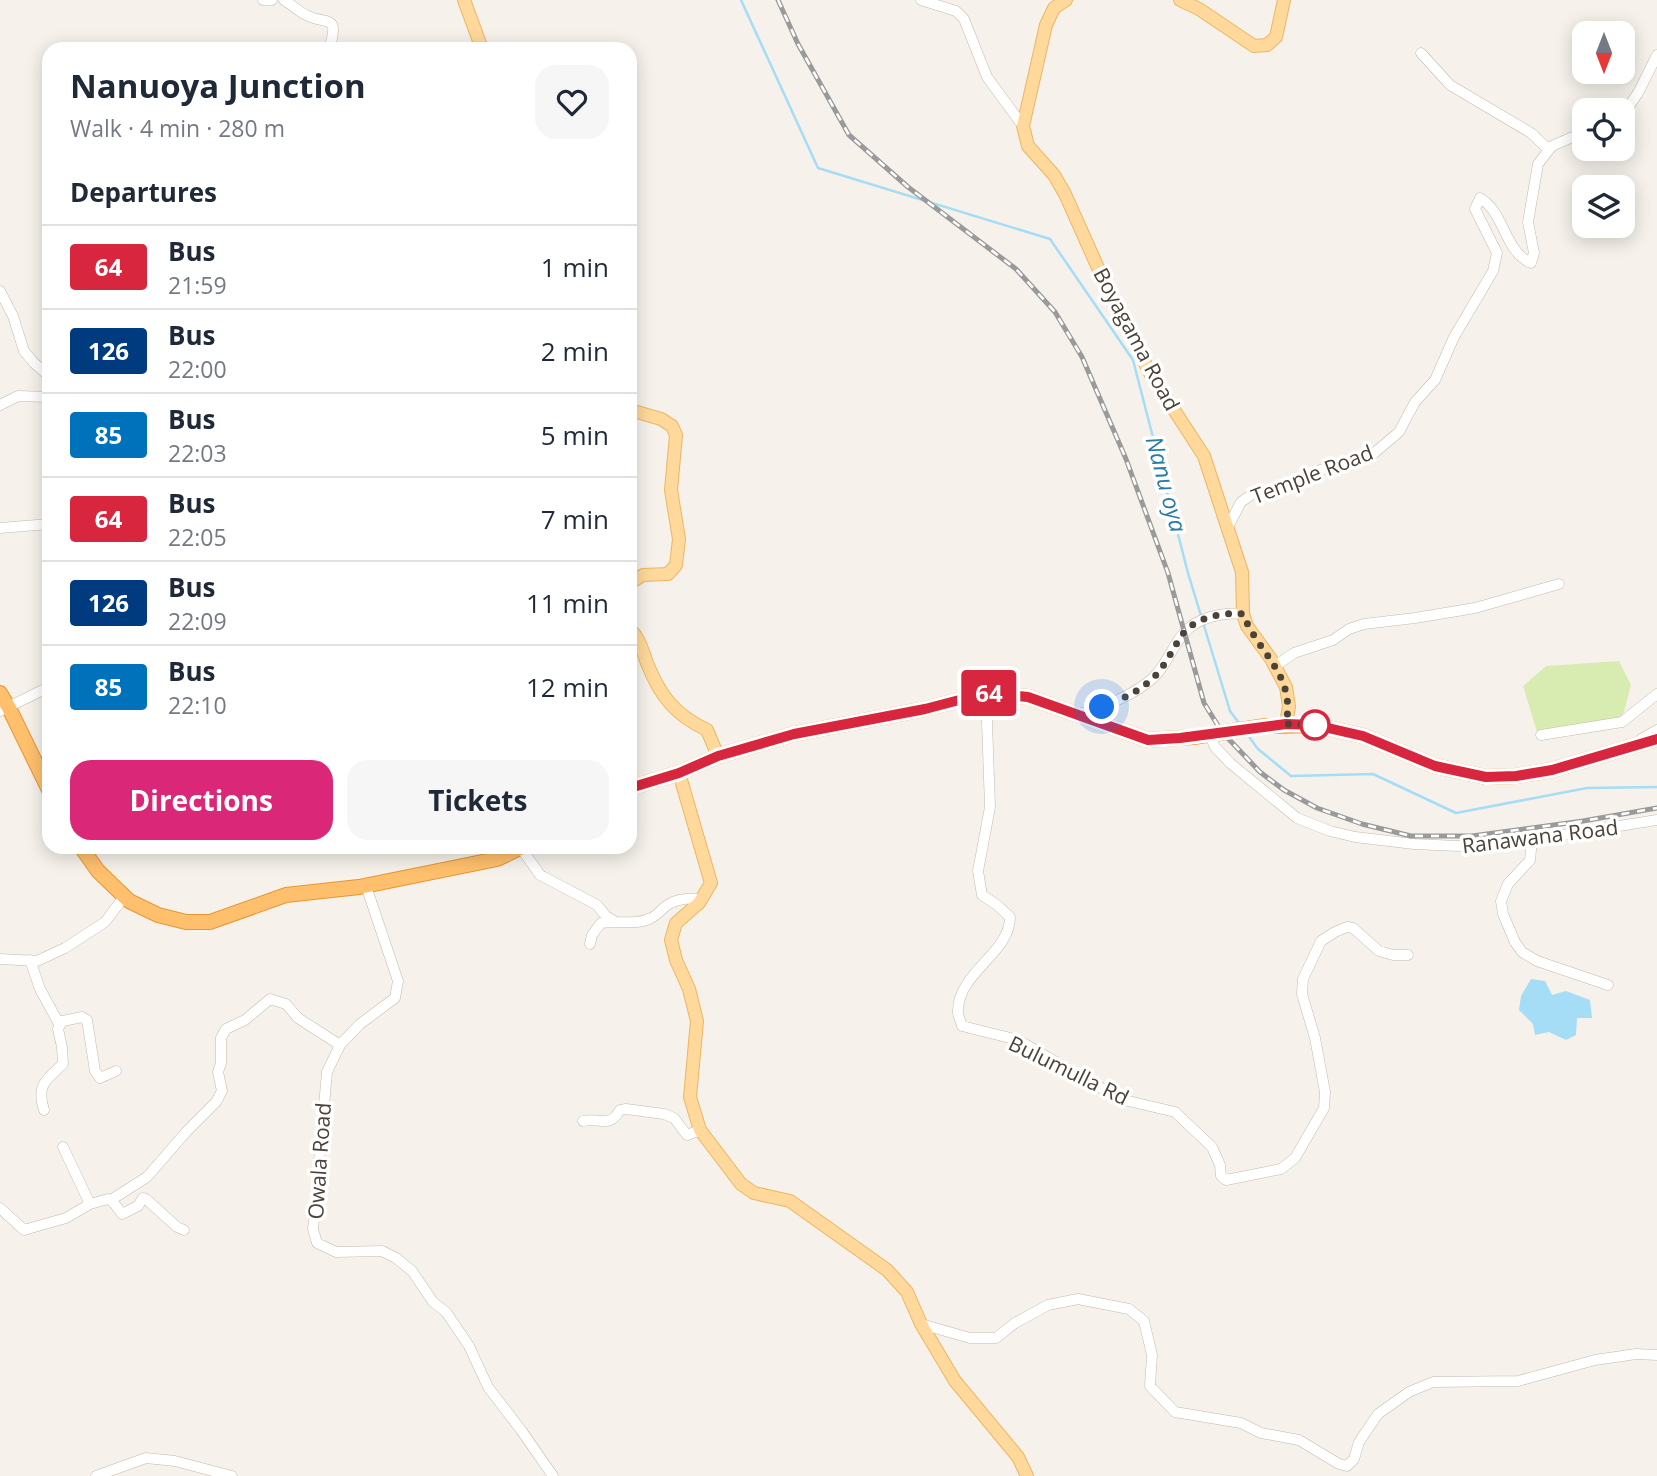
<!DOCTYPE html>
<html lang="en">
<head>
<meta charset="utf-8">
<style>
  :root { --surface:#fff; --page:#f6f6f7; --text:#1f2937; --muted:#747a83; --line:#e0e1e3; --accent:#db2777 }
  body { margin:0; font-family:"Open Sans",sans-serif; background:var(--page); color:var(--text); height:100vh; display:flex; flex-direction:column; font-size:26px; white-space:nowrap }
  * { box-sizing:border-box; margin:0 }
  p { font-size:23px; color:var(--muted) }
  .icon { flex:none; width:38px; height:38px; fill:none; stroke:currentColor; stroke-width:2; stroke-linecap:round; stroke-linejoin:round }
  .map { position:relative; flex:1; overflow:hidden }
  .panel { position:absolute; left:42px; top:42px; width:595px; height:812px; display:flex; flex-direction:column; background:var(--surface); border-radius:21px; box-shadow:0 4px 18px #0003 }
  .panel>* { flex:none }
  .badge { padding:0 14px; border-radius:5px; font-size:24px; line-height:46px }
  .needle { width:46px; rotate:180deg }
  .fabs { position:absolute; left:1572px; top:21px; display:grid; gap:14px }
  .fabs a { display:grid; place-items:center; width:63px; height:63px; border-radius:14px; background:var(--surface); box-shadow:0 4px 18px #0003; font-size:35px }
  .you { position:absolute; width:35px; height:35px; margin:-18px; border:5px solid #fff; border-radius:50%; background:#1a73e8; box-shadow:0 0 0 10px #1a73e833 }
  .map>.badge { position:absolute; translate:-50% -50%; box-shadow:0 0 0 4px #fff }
  h2 { padding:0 28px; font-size:26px; line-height:63px }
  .round { display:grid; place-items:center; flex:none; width:74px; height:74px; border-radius:21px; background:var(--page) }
  .headline { display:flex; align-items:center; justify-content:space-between; height:119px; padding:0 28px }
  h1 { font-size:33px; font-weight:700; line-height:52px }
  .cta { display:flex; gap:14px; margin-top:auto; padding:14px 28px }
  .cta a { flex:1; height:80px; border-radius:21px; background:var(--accent); color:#fff; font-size:28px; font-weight:700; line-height:80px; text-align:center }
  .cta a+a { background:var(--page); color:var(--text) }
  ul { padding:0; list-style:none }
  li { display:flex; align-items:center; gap:21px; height:84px; padding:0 28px; border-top:2px solid var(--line) }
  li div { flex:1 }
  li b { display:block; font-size:26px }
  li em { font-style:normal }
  li .badge { min-width:77px; font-weight:700; text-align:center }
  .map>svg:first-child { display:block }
  .green { fill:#d8ecb2 }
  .water { fill:#a5dcf6 }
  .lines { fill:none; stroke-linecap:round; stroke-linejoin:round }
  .stream { stroke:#a5dcf6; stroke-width:2.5 }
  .minor-casing { stroke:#c3b9ad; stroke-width:11 }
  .major-casing { stroke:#ecb663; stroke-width:14 }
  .highway-casing { stroke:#e89433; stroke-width:16 }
  .minor { stroke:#fff; stroke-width:10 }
  .major { stroke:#ffd99b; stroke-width:12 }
  .highway { stroke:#ffc06d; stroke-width:14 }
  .rail-casing { stroke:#9a9a9a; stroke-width:5 }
  .rail { stroke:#fff; stroke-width:2.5; stroke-dasharray:8; stroke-linecap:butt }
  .line-casing { stroke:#fff; stroke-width:16 }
  .line { stroke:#d7263d; stroke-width:10 }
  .walk { stroke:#4b4238; stroke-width:7; stroke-dasharray:0 12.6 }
  .stop-dot { fill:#fff; stroke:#d7263d; stroke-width:3.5 }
  .labels { text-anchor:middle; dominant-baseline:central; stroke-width:7; stroke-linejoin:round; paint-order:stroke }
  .street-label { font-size:21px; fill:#4b4238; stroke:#fff }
  .water-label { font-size:23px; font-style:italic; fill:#257ca6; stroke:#fff }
</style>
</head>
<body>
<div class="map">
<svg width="1657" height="1476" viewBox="0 0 1657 1476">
  <rect width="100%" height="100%" fill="#f6f2eb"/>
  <path class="green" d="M1619,661L1631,685L1622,719L1537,732L1523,686L1546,666Z"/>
  <path class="water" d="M1531,979L1545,981L1552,995L1566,991L1590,1000L1592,1018H1577L1576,1035L1566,1040L1549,1032L1535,1035L1533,1024L1519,1010L1521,996Z"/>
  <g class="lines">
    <path class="stream" d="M741,0L818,168L1050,239L1133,360L1188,573L1230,711L1239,723
      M1247,734L1258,749L1291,776L1373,774L1456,813L1587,788L1657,787"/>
    <defs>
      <path id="minor" d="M263,0H272
        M284,0C292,5 299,12 308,16C328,25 340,14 329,49
        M921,0L956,11L964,19L987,77L1023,126
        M1421,53L1450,85L1531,133L1549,150
        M1622,116L1638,93L1657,55
        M0,291L13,316L24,351L34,363L49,376
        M0,405L18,396L49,397
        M1228,527L1241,502L1254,493L1288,486L1323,469L1373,454L1399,432L1415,402L1435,380L1454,337L1493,271L1497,253L1475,209L1480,198C1505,213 1504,251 1531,263L1534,253L1528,222L1538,164L1552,146L1584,132
        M0,528L49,524
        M1275,666L1294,653L1333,640L1349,629L1364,624L1415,618L1475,608L1559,584
        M986,693L990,807L978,871L982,895L997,905L1010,917C1010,953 959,972 958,1010C957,1015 961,1021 962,1026L1018,1040L1120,1099L1175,1112L1212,1147L1220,1165L1221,1176L1226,1180L1281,1169L1295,1158L1324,1108L1325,1092L1315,1038L1302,994L1303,979L1321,941L1335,932L1347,927L1353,928L1379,951L1393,955H1408
        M0,711L49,687
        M1080,714C1107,705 1131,697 1153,678C1166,666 1172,647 1183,634C1197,617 1223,612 1243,614
        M1209,734L1215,747L1230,763L1297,818L1330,831L1355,837L1414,844L1458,846L1532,840L1657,820
        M1541,735L1622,722L1657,694
        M1641,739L1657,730
        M1532,840L1530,860L1508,884L1501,901L1503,914L1515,942L1522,952L1537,961L1608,985
        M521,848L540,875L597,905L606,916L614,921
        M366,886L398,981L395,998L360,1024L340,1045L327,1072L313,1229L317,1243L336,1252L382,1251L396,1258L412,1271L433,1302L446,1312L469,1346L488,1387L521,1430L553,1476
        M590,944L592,935L601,923C617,920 635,926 651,918C658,915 662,908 669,904C679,898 691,898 702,899
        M0,959L37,961L65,948L105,922L124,897
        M30,960L40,989L58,1022L82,1017L87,1020L95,1071L100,1078L116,1071
        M44,1110C36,1085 46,1080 63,1064L62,1047L58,1029L61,1023
        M583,1121C601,1117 609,1129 620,1110L626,1109L664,1114L674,1118L687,1135L700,1130
        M63,1147L90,1204
        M0,1208L24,1230L66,1218L90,1204L108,1199L113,1202
        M184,1230L177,1227L146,1199L143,1198L138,1206L122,1214L113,1202L114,1198L147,1177L187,1131L216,1102L222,1091L218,1072L221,1063V1038L226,1029L245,1020L270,999L286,1004L298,1018L340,1045
        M921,1324L970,1338H996L1015,1323L1048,1305L1078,1299L1129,1309L1144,1321L1152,1355L1150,1386L1175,1412L1241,1423L1261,1433L1299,1440L1339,1464L1347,1466L1354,1459L1359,1442L1378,1414L1409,1392L1433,1382L1518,1381L1595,1360L1636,1354L1657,1355
        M96,1476L146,1458L175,1461L232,1476"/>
      <path id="major" d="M464,0L482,49
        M1066,0L1054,8L1046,25L1023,126L1028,146L1054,175L1065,194L1103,279L1150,373L1204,456L1242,572L1243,614L1247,626L1271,659L1286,687L1289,706L1286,724
        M1180,0L1199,9L1254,46L1267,45L1276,37L1284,0
        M630,410L661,419L672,426L676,435L671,490L679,539L676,565L668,574L643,575L630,583
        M630,629C640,639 642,650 647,663C660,696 675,715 707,730L718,756
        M679,773L711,883L699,903L676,923L671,940L676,960L689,989L697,1021L690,1097L700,1130L741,1184L754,1193L790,1201L887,1270L907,1292L921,1324L955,1381L1018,1457L1027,1476"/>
      <path id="highway" d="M0,693L9,708L49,790
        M630,788L679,773L718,756L794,734L925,709L986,693L1028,697L1148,740L1193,737L1266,726L1315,725L1363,736L1435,766L1486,777L1516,776L1552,770L1657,739
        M81,847L98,871L129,901L158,915L186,922H210L286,895L359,887L497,859L522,847"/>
    </defs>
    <use href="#minor" class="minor-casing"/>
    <use href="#major" class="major-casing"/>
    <use href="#highway" class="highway-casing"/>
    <use href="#minor" class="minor"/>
    <use href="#major" class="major"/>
    <use href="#highway" class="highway"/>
    <defs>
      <path id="rail" d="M778,0L798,44L849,135L908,187L1016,269L1055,312L1082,357L1126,459L1168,573L1204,703L1222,732L1260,772L1284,790L1317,808L1362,824L1411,836H1472L1583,821L1657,808"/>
    </defs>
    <use href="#rail" class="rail-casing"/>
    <use href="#rail" class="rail"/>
  </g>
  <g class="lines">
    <defs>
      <path id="line" d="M630,788L679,773L718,756L794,734L925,709L986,693L1028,697L1148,740L1180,738L1286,724L1315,725L1363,736L1435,766L1486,777L1516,776L1552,770L1657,739"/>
    </defs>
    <use href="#line" class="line-casing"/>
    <use href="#line" class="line"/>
    <path class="walk" d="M1102,707C1121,700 1140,691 1154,677C1166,665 1173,648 1182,635C1195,617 1222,612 1243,614C1259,655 1296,674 1286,724L1315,725"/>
  </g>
  <circle class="stop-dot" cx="1315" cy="725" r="14"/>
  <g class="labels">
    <g class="street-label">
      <text transform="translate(1137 339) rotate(62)">Boyagama Road</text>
      <text transform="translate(1312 474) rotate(-21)">Temple Road</text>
      <text transform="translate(1540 836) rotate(-7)">Ranawana Road</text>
      <text transform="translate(1069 1070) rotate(26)">Bulumulla Rd</text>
      <text transform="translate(319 1161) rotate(-86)">Owala Road</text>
    </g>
    <g class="water-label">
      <text transform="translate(1167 484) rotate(75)">Nanu oya</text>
    </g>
  </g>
</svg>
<div class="fabs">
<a><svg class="needle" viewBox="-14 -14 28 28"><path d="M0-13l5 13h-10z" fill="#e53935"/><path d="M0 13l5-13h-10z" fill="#747a83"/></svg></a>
<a><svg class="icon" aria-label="locate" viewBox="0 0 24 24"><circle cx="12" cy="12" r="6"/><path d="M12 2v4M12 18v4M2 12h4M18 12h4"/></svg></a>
<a><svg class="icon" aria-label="layers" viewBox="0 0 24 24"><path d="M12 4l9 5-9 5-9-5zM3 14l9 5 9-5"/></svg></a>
</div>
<div class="you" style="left:1102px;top:707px"></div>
<b class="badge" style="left:989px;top:693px;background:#d7263d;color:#fff">64</b>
<section class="panel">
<div class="headline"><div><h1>Nanuoya Junction</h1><p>Walk · 4 min · 280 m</p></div><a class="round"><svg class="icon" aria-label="heart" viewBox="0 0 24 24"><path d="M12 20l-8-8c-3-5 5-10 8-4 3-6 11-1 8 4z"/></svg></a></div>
<h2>Departures</h2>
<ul>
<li><span class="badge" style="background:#d7263d;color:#fff">64</span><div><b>Bus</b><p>21:59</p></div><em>1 min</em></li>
<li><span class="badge" style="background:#003b80;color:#fff">126</span><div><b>Bus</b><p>22:00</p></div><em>2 min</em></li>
<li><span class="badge" style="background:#0072bc;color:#fff">85</span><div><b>Bus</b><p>22:03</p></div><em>5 min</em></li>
<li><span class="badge" style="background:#d7263d;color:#fff">64</span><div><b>Bus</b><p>22:05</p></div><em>7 min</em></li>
<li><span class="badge" style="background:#003b80;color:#fff">126</span><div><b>Bus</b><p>22:09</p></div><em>11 min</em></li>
<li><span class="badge" style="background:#0072bc;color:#fff">85</span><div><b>Bus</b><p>22:10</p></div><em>12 min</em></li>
</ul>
<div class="cta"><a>Directions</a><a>Tickets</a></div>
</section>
</div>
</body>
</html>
